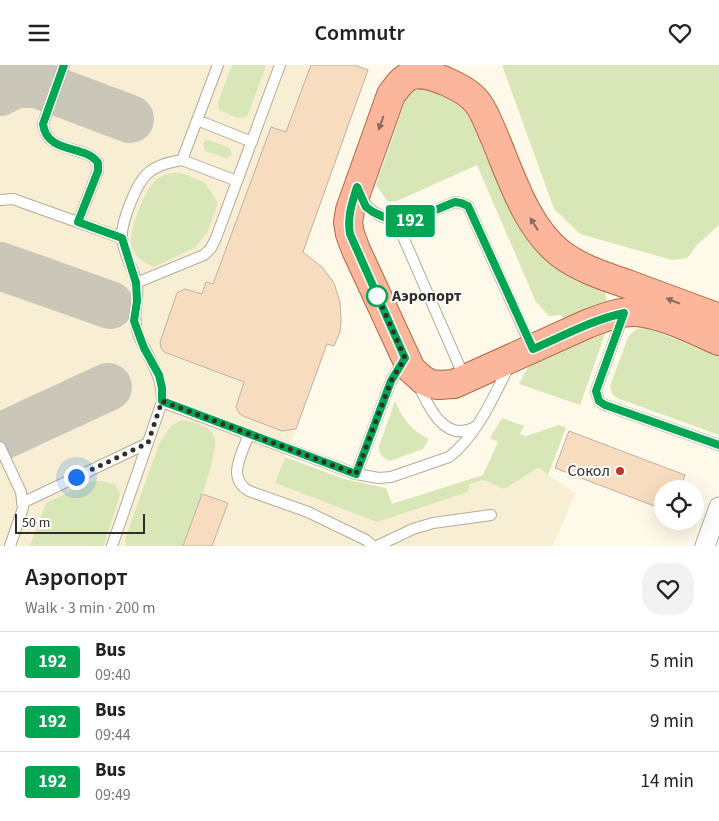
<!DOCTYPE html>
<html lang="en">
<head>
<meta charset="utf-8">
<style>
  :root { --surface:#fff; --page:#f2f2f2; --text:#222; --muted:#767676; --line:#e0e0e0 }
  body { margin:0; font-family:"Source Sans 3",sans-serif; background:var(--page); color:var(--text); height:100vh; display:flex; flex-direction:column; font-size:19px; white-space:nowrap }
  * { box-sizing:border-box; margin:0 }
  p { font-size:16px; color:var(--muted) }
  .icon { flex:none; width:28px; height:28px; fill:none; stroke:currentColor; stroke-width:2; stroke-linecap:round; stroke-linejoin:round }
  .map { position:relative; height:481px; overflow:hidden }
  .side { display:flex; flex-direction:column; background:var(--surface); flex:1 }
  .side>* { flex:none }
  .badge { padding:0 10px; border-radius:4px; font-size:18px; line-height:32px }
  .fabs { position:absolute; left:654px; top:415px; display:grid; gap:10px }
  .fabs a { display:grid; place-items:center; width:50px; height:50px; border-radius:50%; background:var(--surface); box-shadow:0 5px 20px #0002; font-size:25px }
  .scale { position:absolute; left:15px; bottom:12px; width:130px; box-sizing:border-box; padding-left:5px; border:2px solid #302e26; border-top:0; font-size:14px; line-height:18px; white-space:nowrap; color:#302e26; -webkit-text-stroke:4px #fff; paint-order:stroke }
  .you { position:absolute; width:25px; height:25px; margin:-12px; border:4px solid #fff; border-radius:50%; background:#1a73e8; box-shadow:0 0 0 8px #1a73e833 }
  .map>.badge { position:absolute; translate:-50% -50%; box-shadow:0 0 0 2px #fff }
  .round { display:grid; place-items:center; flex:none; width:52px; height:52px; border-radius:20px; background:var(--page) }
  .overview { display:flex; align-items:center; justify-content:space-between; height:85px; padding:0 25px }
  h1 { font-size:24px; font-weight:600; line-height:38px }
  ul { padding:0; list-style:none }
  li { display:flex; align-items:center; gap:15px; height:60px; padding:0 25px; border-top:1px solid var(--line) }
  li div { flex:1 }
  li b { display:block; font-size:19px }
  li em { font-style:normal }
  li .badge { min-width:55px; font-weight:700; text-align:center }
  header { display:flex; justify-content:space-between; align-items:center; height:65px; padding:0 25px; background:var(--surface); font-size:22px; font-weight:600 }
  .map>svg:first-child { display:block }
  .built { fill:#f7eed3 }
  .green { fill:#d9e6b7 }
  .lines { fill:none; stroke-linecap:round; stroke-linejoin:round }
  .taxiway { stroke:#cac6b8; stroke-width:48 }
  .building { fill:#f8dcbf; stroke:#c0b2a3 }
  .lane-casing { stroke:#b2ac99; stroke-width:12 }
  .street-casing { stroke:#b2ac99; stroke-width:21 }
  .primary-casing { stroke:#b26748; stroke-width:30 }
  .lane { stroke:#fff; stroke-width:10 }
  .street { stroke:#fff; stroke-width:19 }
  .primary { stroke:#fbb69c; stroke-width:28 }
  .oneway { fill:#8b6b5b }
  .line-casing { stroke:#fff; stroke-width:11 }
  .line { stroke:#00a651; stroke-width:8 }
  .walk { stroke:#302e26; stroke-width:5; stroke-dasharray:0 9 }
  .stop-dot { fill:#fff; stroke:#00a651; stroke-width:2.5 }
  .poi-dot { fill:#c0322c; stroke:#fff; stroke-width:2 }
  .labels { text-anchor:middle; dominant-baseline:central; stroke-width:4; stroke-linejoin:round; paint-order:stroke }
  .stop-label { font-size:16px; font-weight:bold; fill:#302e26; stroke:#fff; text-anchor:start }
  .poi-label { font-size:16px; fill:#302e26; stroke:#fff; text-anchor:end }
</style>
</head>
<body>
<header><svg class="icon" aria-label="menu" viewBox="0 0 24 24"><path d="M4 6h16M4 12h16M4 18h16"/></svg>Commutr<svg class="icon" aria-label="heart" viewBox="0 0 24 24"><path d="M12 20l-8-8c-3-5 5-10 8-4 3-6 11-1 8 4z"/></svg></header>
<div class="map">
<svg width="719" height="481" viewBox="0 0 719 481">
  <rect width="100%" height="100%" fill="#fef9e9"/>
  <path class="built" d="M0,0H355L368,5L302,187L322,202L334,218L340,237L341,256L340,267L334,281L327,279L275,418L377,457L468,427L470,420L485,415L504,424L539,404L575,428L553,481H0Z"/>
  <path class="green" d="M232,0H265V4L247,52L238,53L219,45L218,37Z
    M502,0H719V160L698,179L687,193L672,195L580,169L554,144Z
    M425,23L454,31L472,42L527,164L605,227L607,237L602,243L568,257L560,250L549,251L536,237L477,100L397,136L388,137L376,120L409,26Z
    M209,75L230,83L232,90L226,93L205,86L203,79L205,76Z
    M182,108L205,118L218,138L208,166L196,182L154,202C145,198 135,193 132,182C127,168 145,124 156,115C163,109 173,107 182,108Z
    M642,263L649,264L719,291V370L617,333L612,329L610,321L628,272L636,264Z
    M605,269L580,340L519,319C523,311 527,302 534,296C550,282 585,275 605,269Z
    M395,336C404,356 410,364 429,374L423,384L390,396C382,392 379,390 379,381Z
    M502,353L524,361L520,369L526,371L559,360L566,363L548,410L539,403L504,424L484,415L470,419L468,427L377,457L275,418L285,392L344,414L386,423L392,439L483,410L498,377L490,373Z
    M181,355C191,356 209,360 214,371C221,386 190,462 183,481H126L125,474L160,377L171,361Z
    M93,416H102L116,420L120,430L104,481H30L46,438Z"/>
  <g class="lines">
    <path class="taxiway" d="M0,27L15,19H37L130,54
      M0,201L110,240
      M0,372L108,322"/>
  </g>
  <path class="building" d="M311,0H355L368,5L303,187L322,202L334,218L340,237L341,256L340,267L334,281L327,279L296,364L282,366L243,351L239,348L236,342L244,317L164,287L161,283L160,277L177,228L185,224L202,229L206,217L213,219L271,62L286,67Z
    M569,366L685,410L680,424H662V444L555,403Z
    M202,429L228,438L212,481H183Z"/>
  <g class="lines">
    <defs>
      <path id="lane" d="M64,0L43,59C47,90 86,79 98,98V106L78,157
        M197,55L252,77
        M182,95L237,116
        M360,130C367,147 381,151 397,158L465,314
        M0,135L13,134L122,173
        M397,158L411,155L455,137L461,138L468,141L532,283
        M136,218L204,190L211,183L216,173L280,0
        M623,251L596,326L599,336L605,340L719,380
        M418,319C428,341 445,379 475,362
        M162,337L356,409L379,413L391,412L449,392C476,372 494,331 509,301
        M249,369C242,389 226,413 249,426L308,447L366,475L373,481
        M0,382L21,427L23,443L10,481
        M356,409L391,316L404,295
        M22,438L148,378
        M112,481L162,337C162,303 146,294 137,265C132,250 139,236 137,220C134,204 123,189 122,172C121,158 136,119 147,109C156,100 170,97 182,95L218,0
        M377,481L413,464L433,458L491,450"/>
      <path id="street" d="M705,481L719,442"/>
      <path id="primary" d="M719,253C689,242 660,231 630,220C607,212 581,204 561,189C526,162 511,111 494,71C489,60 485,47 477,37C467,24 430,6 413,10C403,12 397,22 391,30L350,145L348,157L350,169L356,185L411,304L423,315L431,319L439,320L454,319L587,259C603,253 619,246 636,247C660,248 696,266 719,276"/>
    </defs>
    <use href="#lane" class="lane-casing"/>
    <use href="#street" class="street-casing"/>
    <use href="#primary" class="primary-casing"/>
    <use href="#lane" class="lane"/>
    <use href="#street" class="street"/>
    <use href="#primary" class="primary"/>
  </g>
  <defs><path id="oneway-solid" d="M-6-.8H1V-3.2L6.5 0L1 3.2V.8H-6Z" transform="scale(1.25)"/></defs>
  <g class="oneway">
    <use href="#oneway-solid" transform="translate(381 58) rotate(110)"/>
    <use href="#oneway-solid" transform="translate(534 159) rotate(-122)"/>
    <use href="#oneway-solid" transform="translate(673 236) rotate(-159)"/>
  </g>
  <g class="lines">
    <defs>
      <path id="line" d="M64,0L43,59C47,90 86,79 98,98V106L78,157L122,173L136,218L137,236L134,256L144,283L159,310L162,323V336L356,409L391,316L405,293L350,169C347,152 352,138 357,122L366,142L373,147L397,158L411,155L455,137L461,138L468,141L533,284C563,271 592,255 624,248L596,326L599,336L605,340L719,380"/>
    </defs>
    <use href="#line" class="line-casing"/>
    <use href="#line" class="line"/>
    <path class="walk" d="M76,412L148,378L162,336L356,409L391,316L405,293L376,228L377,231"/>
  </g>
  <circle class="stop-dot" cx="377" cy="231" r="10"/>
  <circle class="poi-dot" cx="620" cy="406" r="5"/>
  <g class="labels">
    <g class="stop-label">
      <text x="392" y="231">Аэропорт</text>
    </g>
    <g class="poi-label">
      <text x="610" y="406">Сокол</text>
    </g>
  </g>
</svg>
<div class="fabs">
<a><svg class="icon" aria-label="locate" viewBox="0 0 24 24"><circle cx="12" cy="12" r="6"/><path d="M12 2v4M12 18v4M2 12h4M18 12h4"/></svg></a>
</div>
<div class="scale">50 m</div>
<div class="you" style="left:76px;top:412px"></div>
<b class="badge" style="left:410px;top:156px;background:#00a651;color:#fff">192</b>
</div>
<section class="side">
<div class="overview"><div><h1>Аэропорт</h1><p>Walk · 3 min · 200 m</p></div><a class="round"><svg class="icon" aria-label="heart" viewBox="0 0 24 24"><path d="M12 20l-8-8c-3-5 5-10 8-4 3-6 11-1 8 4z"/></svg></a></div>
<ul>
<li><span class="badge" style="background:#00a651;color:#fff">192</span><div><b>Bus</b><p>09:40</p></div><em>5 min</em></li>
<li><span class="badge" style="background:#00a651;color:#fff">192</span><div><b>Bus</b><p>09:44</p></div><em>9 min</em></li>
<li><span class="badge" style="background:#00a651;color:#fff">192</span><div><b>Bus</b><p>09:49</p></div><em>14 min</em></li>
</ul>
</section>
</body>
</html>
